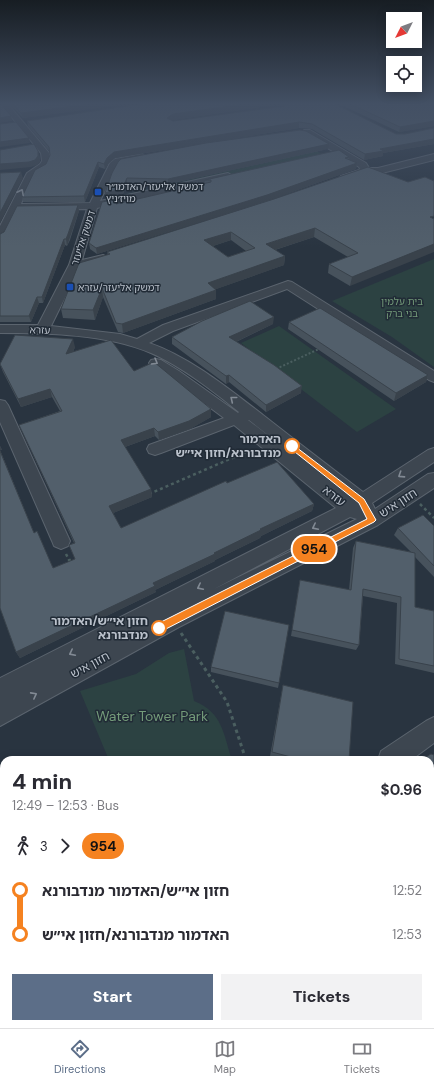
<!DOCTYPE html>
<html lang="en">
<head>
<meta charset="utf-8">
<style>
  :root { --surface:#fff; --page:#f2f2f3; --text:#2b2b33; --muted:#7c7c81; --line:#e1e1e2; --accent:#5c6e88 }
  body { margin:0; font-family:"DM Sans","Noto Sans Hebrew",sans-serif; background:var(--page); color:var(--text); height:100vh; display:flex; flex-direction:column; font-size:15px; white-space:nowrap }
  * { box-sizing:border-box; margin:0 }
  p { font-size:13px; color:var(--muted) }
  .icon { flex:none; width:22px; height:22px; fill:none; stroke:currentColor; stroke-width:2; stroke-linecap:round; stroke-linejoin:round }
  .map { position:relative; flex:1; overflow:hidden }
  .details { position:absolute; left:0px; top:756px; width:434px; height:272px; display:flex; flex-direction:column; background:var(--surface); border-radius:12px 12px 0 0; box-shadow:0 2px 10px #0003 }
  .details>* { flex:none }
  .badge { padding:0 8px; border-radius:13px; font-size:14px; line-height:26px }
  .needle { width:26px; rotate:228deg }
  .buttons { position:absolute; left:386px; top:12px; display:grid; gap:8px }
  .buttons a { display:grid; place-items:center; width:36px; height:36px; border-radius:0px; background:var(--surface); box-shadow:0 2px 10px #0003; font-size:20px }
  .map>.badge { position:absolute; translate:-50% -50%; box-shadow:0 0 0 2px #fff }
  .legs { display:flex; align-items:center; gap:6px; height:44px; padding:0 12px; font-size:13px }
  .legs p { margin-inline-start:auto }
  .overview { display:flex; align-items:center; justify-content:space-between; height:68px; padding:0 12px }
  h1 { font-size:22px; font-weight:800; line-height:30px }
  .button { display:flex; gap:8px; margin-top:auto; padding:8px 12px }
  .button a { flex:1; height:46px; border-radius:0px; background:var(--accent); color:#fff; font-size:16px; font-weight:800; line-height:46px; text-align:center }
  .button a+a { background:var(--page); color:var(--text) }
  ul { padding:0 12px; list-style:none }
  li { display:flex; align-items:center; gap:14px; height:44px; font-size:15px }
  li i { display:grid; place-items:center; width:6px; height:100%; margin:0 5px; background:currentColor }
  li i::after { content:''; width:10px; height:10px; margin:-5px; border:3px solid; border-radius:50%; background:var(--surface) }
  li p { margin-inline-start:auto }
  li:first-child i { background:linear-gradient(#0000 50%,currentColor 0) }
  li:last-child i { background:linear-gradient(currentColor 50%,#0000 0) }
  .tab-bar { display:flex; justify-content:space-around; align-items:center; height:56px; border-top:1px solid var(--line); background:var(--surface); font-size:11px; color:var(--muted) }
  .tab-bar a { display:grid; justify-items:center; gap:2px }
  .tab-bar .current { color:var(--accent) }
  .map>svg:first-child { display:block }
  .green { fill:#2c4242 }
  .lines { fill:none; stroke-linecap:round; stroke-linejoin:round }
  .minor-casing { stroke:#5b646e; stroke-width:2 }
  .path-far3 { stroke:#4b5f60; stroke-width:1; stroke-dasharray:1.5 1.5; stroke-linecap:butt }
  .path-far2 { stroke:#4b5f60; stroke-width:2; stroke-dasharray:2 2; stroke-linecap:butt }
  .path-far1 { stroke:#4b5f60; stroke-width:2.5; stroke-dasharray:3 3; stroke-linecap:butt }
  .path { stroke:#4b5f60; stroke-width:3; stroke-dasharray:3.5 3.5; stroke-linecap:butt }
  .minor { fill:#3d4650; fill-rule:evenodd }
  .wall { fill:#47525c; fill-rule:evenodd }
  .shaded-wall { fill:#39424b }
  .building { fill:#525f6b; stroke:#39424b; fill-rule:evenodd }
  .oneway { stroke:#828a94 }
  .line-1 { fill:#f58220; stroke:#fff }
  .transit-dot { fill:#1a4fb4; stroke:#212b36; stroke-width:1.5 }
  .stop-1-dot { fill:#fff; stroke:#f58220; stroke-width:2 }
  .labels { text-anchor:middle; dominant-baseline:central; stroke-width:3; stroke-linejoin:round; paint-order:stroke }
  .far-poi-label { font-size:10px; fill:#bac1cb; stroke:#212b36; text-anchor:start }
  .far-street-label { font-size:10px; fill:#bac1cb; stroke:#212b36 }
  .far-park-label { font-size:10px; fill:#739a79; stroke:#212b36 }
  .stop-label { font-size:12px; font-weight:bold; fill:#bac1cb; stroke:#212b36; text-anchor:end }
  .street-label { font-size:12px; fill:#bac1cb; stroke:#212b36 }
  .near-park-label { font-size:14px; fill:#739a79; stroke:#212b36 }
</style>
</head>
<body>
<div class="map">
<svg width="434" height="1028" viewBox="0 0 434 1028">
  <rect width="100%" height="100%" fill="#293440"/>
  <path class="green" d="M317,151L328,158L104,209L108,198Z
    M434,259V367L392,337L332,301Z
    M279,326L396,409L357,432L241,343Z
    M184,649L194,701C223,713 223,733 232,760H109L80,691L136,674L169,653Z"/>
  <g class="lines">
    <defs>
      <path id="minor" d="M0,103H7L49,153C52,170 43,165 35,175C30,180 24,196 21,204L90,203L110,163L115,159L142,154L146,157L145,159L121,163L117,166L100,201L228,173L233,176L228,179L97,208L82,260L103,255L109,258L107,260L80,267L51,326L120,334L137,339L163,325L288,281L292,282L434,371V382L429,380L287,289L173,331L149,343C190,357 229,389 263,415C296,441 329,466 363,492L428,450L434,448V462L372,503L375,509L428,474L434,473V488L378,525L179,627L0,726V678L336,508L234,425L161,453L155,455L149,453L147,449L149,445L224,418L169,377L151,366L149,363L151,360L156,359L161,360L179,371L238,413L239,412C213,391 181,366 151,353C106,334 48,333 0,333V325H38L69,265L87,209L18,210L5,237L0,240V226L27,173L40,164L42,161L41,153ZM248,420H249L287,450ZM350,517L357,519L214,589Z
        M304,130H310L366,163L369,168H378L434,154V160L378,174L366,173L344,181L339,178L341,176L359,170L360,169L359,167L304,134Z
        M0,400L5,401L8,405L70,541L68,546L61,549L54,546L52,541L0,422Z
        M434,717V743L411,760H378L381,751L426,721Z"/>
    </defs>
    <use href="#minor" class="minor-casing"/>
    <path class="path-far3" d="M279,103H275L281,107"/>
    <path class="path-far2" d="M276,369L321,348"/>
    <path class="path-far1" d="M149,494L253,449
      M420,504L434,518
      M66,554L69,560"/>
    <path class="path" d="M69,559L71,564
      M181,633L227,702L246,760"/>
    <use href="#minor" class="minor"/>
  </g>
  <path class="wall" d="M9,103H133L23,118Z
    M147,103H333L396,134H405L434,128V144L383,153V156L364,160L312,129L299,128L115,158L108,164L105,169L99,167L85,202H23L22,197L46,164L50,155V152L28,126L27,121ZM281,104L285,106L173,121H171L173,120Z
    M337,103H434V126L399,132Z
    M328,149L168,184L127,183L123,194L106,198L105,193L112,173Z
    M349,157V160L357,163L356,169L267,201L97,254L90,249L89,243L118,199L119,204L205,183V180Z
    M408,182L350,286L328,273L329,264L348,257L314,237L275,250L285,256L284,265L216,289V299L123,333L118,332L103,297L95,320L63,318L61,309L108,255L107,252ZM231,240L246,251L228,257L213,246Z
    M78,205L79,211L70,240L67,246L65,245L43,303H39L31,322H0V234Z
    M289,322L428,375L426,382L394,401L288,329Z
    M273,324L236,342L301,393L266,412L229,382L226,384L172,344V337Z
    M75,347L73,352L134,371L211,417L190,429L159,440L155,436L125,447L151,489L152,497L113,513L121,528L227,483L314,504L312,511L261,536L260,538L215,560V561L155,590L156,592L20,658L16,652L0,608V446L2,450H0L34,533L53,568L75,559L69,545L74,543L23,433L19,425L60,411L52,397L21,407L3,372L0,364Z
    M434,526V577L415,557V607L434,611V673L395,664L397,603L363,596L359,645L356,650L291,636L300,580L349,590L353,548L356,541L411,552L394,535L398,528Z
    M211,667L279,683L278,688L211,672Z
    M283,685L349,760H285L270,756Z
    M434,755V911L430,910V760Z
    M251,1024H323L335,1028H251Z
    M355,1024H430L434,1028H355Z"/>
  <path class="shaded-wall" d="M98,103H133L23,118L21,113Z
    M253,103H281V104L173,120L168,124L167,118L173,114Z
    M11,116L12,121L0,123V118Z
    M434,121V126L399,132L400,127Z
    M299,122V128L115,158L108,164L105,169L104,164L107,158L114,152Z
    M29,138L30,143L0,147V142Z
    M434,139V144L383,153V156L364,160L365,154L380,149Z
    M329,144L328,149L168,184V179Z
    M38,151L40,157V162L37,165L31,167L0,170V164Z
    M98,162L99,167L85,202L84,196Z
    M357,163L356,169L267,201L97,254L96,248Z
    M21,172L23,178L0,223V213Z
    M127,178V183L123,194L106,198L105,193Z
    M118,199L119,205L116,204Z
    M78,205L79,211L67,246L66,239Z
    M315,228L314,237L265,253L266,244Z
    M231,232V240L204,249V240Z
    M64,239L65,245L43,303L42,297Z
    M434,244V252L350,286L352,277Z
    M285,256L284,265L208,292V283Z
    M102,288L103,297L95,320L93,310Z
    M216,290V299L123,333L122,324Z
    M37,297L39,303L31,322L29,316Z
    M274,317L273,324L229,345V337Z
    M73,339L75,347L68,362L66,354Z
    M229,375V382L226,384V376Z
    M428,375L426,382L394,401L396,393Z
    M302,386L301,393L266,412V405Z
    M50,389L52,397L21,407L18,399Z
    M211,409V417L190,429L159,440L158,432Z
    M154,428L155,436L122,448L121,440Z
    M0,446L2,450H0L37,540L0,451Z
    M151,489L152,497L111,514L109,506Z
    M314,504L312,511L261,536L260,538L215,560V561L155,590L156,592L20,658L16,652L153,583L260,529Z
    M316,1024H323L335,1028H328Z"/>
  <path class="building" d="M0,103L11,116L0,118Z
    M12,103H98L21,113Z
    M147,103H253L173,114L167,118L173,121L285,106L286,103H333L396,134H405L434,128V139L380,149L384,151L365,154L312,124L299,122L114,152L107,158L104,164L98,162L84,196L22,197L35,170L46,164L50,155L49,147L27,121Z
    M348,103H434V121L400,127Z
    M16,122L29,138L0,142V124Z
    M300,130L306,131L329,144L168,179L127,178L122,189L105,193L112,173L118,162L121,159L206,143Z
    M34,144L38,151V156L35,160L29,162L0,164V150Z
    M339,150L349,157L345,158L357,163L267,195L96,248L89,243L102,202L118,199L116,204L211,182V180H205Z
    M368,167L408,182L425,177L434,181V216L430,217L434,219V244L352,277L329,264L358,253L315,228L266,244L285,256L208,283L216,290L122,324L116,323L102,288L93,310L61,309L79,263L110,254L107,252L274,199ZM231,232L255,248L228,257L204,240Z
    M21,172L0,213V173Z
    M78,205L68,234L66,239H64L42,297H37L29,316H0V234L4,232L17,206Z
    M250,301L274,317L229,337L274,365L302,386L266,405L229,375L226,376L172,337L202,321Z
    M320,308L428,375L396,393L289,322Z
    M15,335L73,339L66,354L111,340L134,371L154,362L211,409L189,421L158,432L154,428L121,440L151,489L109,506L121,528L226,481L227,483L277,462L314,504L260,529L261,530L214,553L215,554L153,583L155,586L16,652L0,608V451L34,533L37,531L53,568L75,559L69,545L75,543L19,425L62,411L50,389L18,399L0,364Z
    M423,515L434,526V566L398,528Z
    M356,541L415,553V607L434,611V666L399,659L401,597L363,589L359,645L292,630L300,580L351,590Z
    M225,611L289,625L279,683L211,667Z
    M283,685L353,702L349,760H302L272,752Z
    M431,754L434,755V908L430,907V760H421Z
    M430,943L434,944V1028H360V1024H430Z
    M81,1024H183L182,1028H80Z
    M253,1024H316L328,1028H252Z"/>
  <defs><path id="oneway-chevron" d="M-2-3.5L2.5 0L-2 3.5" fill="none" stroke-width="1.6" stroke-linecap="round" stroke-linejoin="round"/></defs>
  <g class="oneway">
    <use href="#oneway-chevron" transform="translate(21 192) rotate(-63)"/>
    <use href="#oneway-chevron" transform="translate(155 362) rotate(30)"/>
    <use href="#oneway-chevron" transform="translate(233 399) rotate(-141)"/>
    <use href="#oneway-chevron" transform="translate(401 475) rotate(147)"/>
    <use href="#oneway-chevron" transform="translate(315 527) rotate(153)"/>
    <use href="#oneway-chevron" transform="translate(200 587) rotate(153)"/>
    <use href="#oneway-chevron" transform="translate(72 653) rotate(153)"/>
    <use href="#oneway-chevron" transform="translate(34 695) rotate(-28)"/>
  </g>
  <linearGradient id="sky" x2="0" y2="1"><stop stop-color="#171d23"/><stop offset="0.42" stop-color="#435064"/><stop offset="1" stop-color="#435064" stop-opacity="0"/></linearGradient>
  <rect width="434" height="247" fill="url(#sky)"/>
  <path class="line-1" d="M292,444L364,499L376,520L374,522L162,631L159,632L155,631L154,628L155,625L367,519L359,503L290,448V445Z"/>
  <g class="transit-dot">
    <rect x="94" y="188" width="8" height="8" rx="2"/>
    <rect x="66" y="283" width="8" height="8" rx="2"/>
  </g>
  <g class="stop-1-dot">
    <circle cx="292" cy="446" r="7"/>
    <circle cx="159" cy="628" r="7"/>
  </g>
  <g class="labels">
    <g class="far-poi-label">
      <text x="106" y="186">דמשק אליעזר/האדמו״ר<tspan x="106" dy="12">מויז׳ניץ</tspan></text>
      <text x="78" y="287">דמשק אליעזר/עזרא</text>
    </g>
    <g class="far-street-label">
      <text transform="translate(83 238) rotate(-72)">דמשק אליעזר</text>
      <text transform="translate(40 330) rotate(2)">עזרא</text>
    </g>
    <g class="far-park-label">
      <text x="402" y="301">בית עלמין<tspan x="402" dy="12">בני ברק</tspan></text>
    </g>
    <g class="stop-label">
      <text x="281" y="439">האדמור<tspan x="281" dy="14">מנדבורנא/חזון אי״ש</tspan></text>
      <text x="148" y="621">חזון אי״ש/האדמור<tspan x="148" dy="14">מנדבורנא</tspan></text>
    </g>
    <g class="street-label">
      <text transform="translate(334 496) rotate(38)">עזרא</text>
      <text transform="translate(398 503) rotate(-33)">חזון איש</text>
      <text transform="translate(90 665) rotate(-28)">חזון איש</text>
    </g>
    <g class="near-park-label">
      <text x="152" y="716">Water Tower Park</text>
    </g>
  </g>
</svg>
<div class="buttons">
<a><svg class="needle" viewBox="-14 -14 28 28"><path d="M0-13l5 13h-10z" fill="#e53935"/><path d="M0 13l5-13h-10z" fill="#7c7c81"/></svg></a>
<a><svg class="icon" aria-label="locate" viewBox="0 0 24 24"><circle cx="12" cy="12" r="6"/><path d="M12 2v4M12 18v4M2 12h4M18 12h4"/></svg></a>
</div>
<b class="badge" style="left:314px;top:549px;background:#f58220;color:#111">954</b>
<section class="details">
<div class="overview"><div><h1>4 min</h1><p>12:49 – 12:53 · Bus</p></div><b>$0.96</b></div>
<div class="legs"><svg class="icon" aria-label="walk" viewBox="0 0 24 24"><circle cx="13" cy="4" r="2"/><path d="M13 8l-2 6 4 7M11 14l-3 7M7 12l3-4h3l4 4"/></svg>3<svg class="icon" aria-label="forward" viewBox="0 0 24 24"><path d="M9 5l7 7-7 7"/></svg><b class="badge" style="background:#f58220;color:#111">954</b></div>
<ul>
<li><i style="color:#f58220"></i><b>חזון אי״ש/האדמור מנדבורנא</b><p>12:52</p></li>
<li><i style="color:#f58220"></i><b>האדמור מנדבורנא/חזון אי״ש</b><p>12:53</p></li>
</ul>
<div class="button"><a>Start</a><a>Tickets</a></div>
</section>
</div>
<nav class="tab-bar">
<a class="current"><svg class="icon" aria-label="directions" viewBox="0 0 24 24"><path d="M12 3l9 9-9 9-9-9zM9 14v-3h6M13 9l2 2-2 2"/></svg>Directions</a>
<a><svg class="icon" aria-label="map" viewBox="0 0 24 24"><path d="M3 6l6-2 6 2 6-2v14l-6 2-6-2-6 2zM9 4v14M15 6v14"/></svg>Map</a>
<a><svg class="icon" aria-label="tickets" viewBox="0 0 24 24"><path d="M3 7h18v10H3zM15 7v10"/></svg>Tickets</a>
</nav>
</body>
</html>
